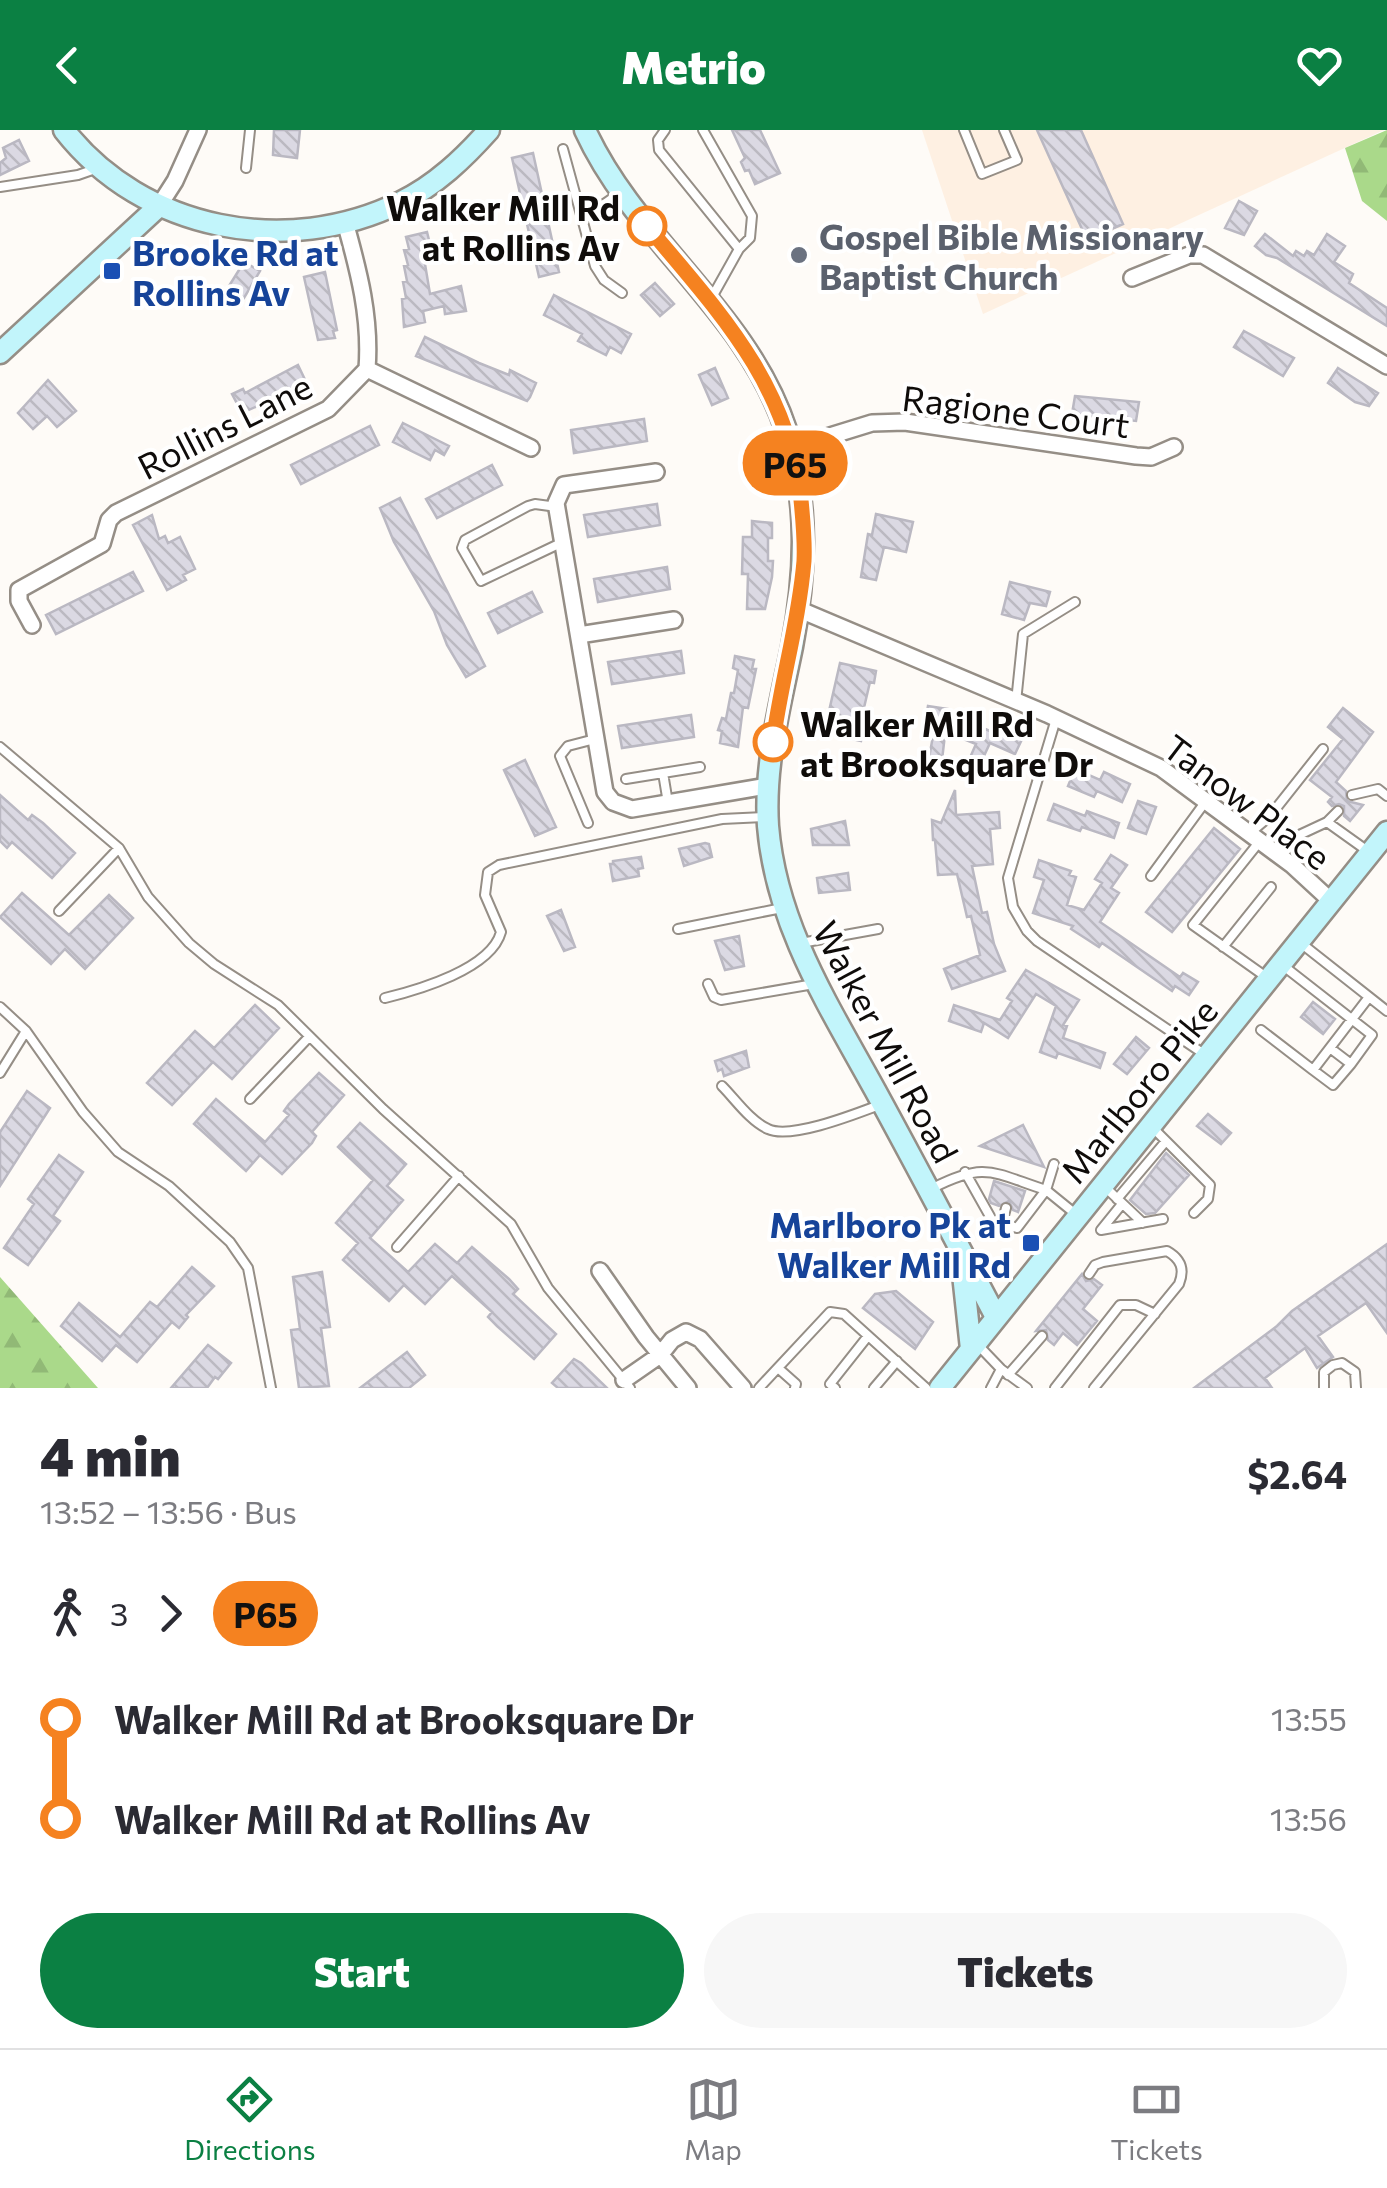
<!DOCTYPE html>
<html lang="en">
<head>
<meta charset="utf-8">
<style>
  :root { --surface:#fff; --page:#f7f7f7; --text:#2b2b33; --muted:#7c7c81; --line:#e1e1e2; --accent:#0b8043 }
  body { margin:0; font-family:Commissioner,sans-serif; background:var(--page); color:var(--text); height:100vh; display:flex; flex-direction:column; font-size:38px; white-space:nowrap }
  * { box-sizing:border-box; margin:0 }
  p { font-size:32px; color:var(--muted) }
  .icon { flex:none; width:55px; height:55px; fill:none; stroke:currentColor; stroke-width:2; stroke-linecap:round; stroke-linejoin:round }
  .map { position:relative; height:1258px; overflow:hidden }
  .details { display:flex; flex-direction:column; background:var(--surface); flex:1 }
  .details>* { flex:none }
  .badge { padding:0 20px; border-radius:32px; font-size:35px; line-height:65px }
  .map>.badge { position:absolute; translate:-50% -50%; box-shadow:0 0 0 5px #fff }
  .legs { display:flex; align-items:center; gap:15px; height:110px; padding:0 40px; font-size:32px }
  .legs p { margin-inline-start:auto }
  .head { display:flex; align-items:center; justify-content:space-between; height:170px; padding:0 40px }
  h1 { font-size:55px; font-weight:800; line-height:75px }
  .primary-button { display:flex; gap:20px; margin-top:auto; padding:20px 40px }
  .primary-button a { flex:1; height:115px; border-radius:60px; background:var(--accent); color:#fff; font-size:40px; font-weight:800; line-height:115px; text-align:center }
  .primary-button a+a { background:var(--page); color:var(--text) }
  ul { padding:0 40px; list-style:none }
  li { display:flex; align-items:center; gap:35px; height:100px; font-size:38px }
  li i { display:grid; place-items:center; width:15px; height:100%; margin:0 12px; background:currentColor }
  li i::after { content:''; width:25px; height:25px; margin:-12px; border:8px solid; border-radius:50%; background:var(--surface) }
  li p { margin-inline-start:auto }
  li:first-child i { background:linear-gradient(#0000 50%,currentColor 0) }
  li:last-child i { background:linear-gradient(currentColor 50%,#0000 0) }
  header { display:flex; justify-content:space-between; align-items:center; height:130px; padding:0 40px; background:var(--accent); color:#fff; font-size:45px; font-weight:800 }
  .tabs { display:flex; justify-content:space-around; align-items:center; height:140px; border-top:2px solid var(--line); background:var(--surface); font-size:28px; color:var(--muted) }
  .tabs a { display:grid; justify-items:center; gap:5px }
  .tabs .current { color:var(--accent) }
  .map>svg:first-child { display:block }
  .built { fill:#fef0e2 }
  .forest { fill:url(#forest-firs) }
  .building { fill:url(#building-back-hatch); stroke:#bab8c2; stroke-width:2.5 }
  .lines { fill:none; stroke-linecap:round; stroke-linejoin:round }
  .lane-casing { stroke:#958e86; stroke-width:12 }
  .street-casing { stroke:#958e86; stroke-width:20 }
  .secondary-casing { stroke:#958e86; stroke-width:25 }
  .lane { stroke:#fff; stroke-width:8 }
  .street { stroke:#fff; stroke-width:15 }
  .secondary { stroke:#c2f5fb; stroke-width:20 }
  .line-1-casing { stroke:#fff; stroke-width:22 }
  .line-1 { stroke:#f58220; stroke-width:15 }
  .stop-1-dot { fill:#fff; stroke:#f58220; stroke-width:5 }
  .worship-dot { fill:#6b7280; stroke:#fff; stroke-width:4 }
  .transit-dot { fill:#1a4fb4; stroke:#fff; stroke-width:4 }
  .labels { text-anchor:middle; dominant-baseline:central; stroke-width:8; stroke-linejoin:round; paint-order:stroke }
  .stop-label { font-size:35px; font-weight:bold; fill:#0f0c0a; stroke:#fff; text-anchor:end }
  .worship-label { font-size:35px; font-weight:bold; fill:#5b616d; stroke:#fff; text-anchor:start }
  .transit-label { font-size:35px; font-weight:bold; fill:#164399; stroke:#fff; text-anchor:start }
  .street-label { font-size:35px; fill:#0f0c0a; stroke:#fff }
</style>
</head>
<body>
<header><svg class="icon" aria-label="back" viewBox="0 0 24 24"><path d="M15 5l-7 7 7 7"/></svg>Metrio<svg class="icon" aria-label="heart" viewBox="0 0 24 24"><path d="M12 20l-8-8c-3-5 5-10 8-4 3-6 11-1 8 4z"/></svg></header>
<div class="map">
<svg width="1387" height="1258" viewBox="0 0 1387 1258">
  <defs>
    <pattern id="forest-firs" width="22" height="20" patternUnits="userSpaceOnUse" patternTransform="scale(2.5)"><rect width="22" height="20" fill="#aad98a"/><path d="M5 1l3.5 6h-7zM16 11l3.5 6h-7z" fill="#91b976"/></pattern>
    <pattern id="building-back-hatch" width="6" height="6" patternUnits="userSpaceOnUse" patternTransform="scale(2.5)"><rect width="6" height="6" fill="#dbd9e3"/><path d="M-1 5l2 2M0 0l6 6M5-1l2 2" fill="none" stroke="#bbb9c1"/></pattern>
  </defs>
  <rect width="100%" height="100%" fill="#fefbf7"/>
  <path class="built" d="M922,0H1384L983,184Z"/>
  <path class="forest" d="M1387,0V91L1362,71L1345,18Z
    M0,1147L98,1258H0Z"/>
  <path class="building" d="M274,0H300L297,28L273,25Z
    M732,0H760L780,43L755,54L749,40L745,41L741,32L745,28Z
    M1037,0H1081L1123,94L1087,110Z
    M19,10L29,31L0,45V33L6,28L3,18Z
    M533,23L559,142L539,147L512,28Z
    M1239,71L1257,81L1244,105L1225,98Z
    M427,102L430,114L422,116L430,164L461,156L466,181L445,184L444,176L423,181L425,192L404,197L402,169L406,168L403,152L407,151L404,136L408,135L404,120L409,119L406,107Z
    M1265,104L1293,126L1296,121L1304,126L1307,121L1314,125L1327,104L1345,116L1334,132L1353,144L1349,153L1387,178V196L1277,128L1266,125L1255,116Z
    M244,132L260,141L244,168L229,156Z
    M325,142L337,200L333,201L335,208L318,210L304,147Z
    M655,153L674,174L660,186L641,165Z
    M554,165L631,204L621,223L610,217L606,225L578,211L582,204L544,185Z
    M1244,201L1294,228L1283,246L1234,217Z
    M425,207L479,233L509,245L510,240L536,253L530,267L527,271L416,226Z
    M298,235L307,254L242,283L232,264L243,259L245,263Z
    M715,238L728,268L712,275L699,245Z
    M1338,238L1378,263L1369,276L1355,272L1328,253Z
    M48,250L76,281L57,297L47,286L33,299L18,283Z
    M1075,266L1139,272L1136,291L1072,284Z
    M644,289L647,311L574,323L571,300Z
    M403,293L449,316L444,325L435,320L430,330L393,312Z
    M370,296L379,315L301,354L291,335Z
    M492,335L502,355L437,388L426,369Z
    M400,368L485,536L466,547L447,515L434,481L394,412L380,378Z
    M657,374L660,395L588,407L584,385Z
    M876,384L913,392L906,422L884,417L876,450L861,447L868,404L872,405Z
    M152,385L159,409L165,406L168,413L180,407L195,439L183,445L186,450L167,460L133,395Z
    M752,391L772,393V408H768V431H773L772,447L765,479H747L748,444H742L743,407H752Z
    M667,437L670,459L598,472L594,449Z
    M133,442L143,461L56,504L46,485Z
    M1010,452L1050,462L1046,476L1030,473L1024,490L1002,484Z
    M532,462L542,482L498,503L488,483Z
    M681,521L684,543L612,554L608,532Z
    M735,526L754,530L752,539H756L748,578L743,577L738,617L720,613L722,601L718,600L722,588L726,589L731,563H734L738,540L733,538Z
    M840,533L876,541L874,553L870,552L859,599L863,600L861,611L824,603Z
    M928,576L948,579L942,630L929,628L933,606L923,604Z
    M1343,578L1373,602L1336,652L1346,661L1347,671L1363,675L1350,691L1344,686V676L1339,674L1332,676L1328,672L1332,667L1310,650L1343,609L1328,597Z
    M691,585L694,607L622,618L618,596Z
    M968,591L994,603L997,595L1023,607L1015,624L990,613L977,641L965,639L976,614L961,608Z
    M525,630L556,697L535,706L504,640Z
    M1075,639L1100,650L1104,642L1130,654L1122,672L1097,661L1094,667L1068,656Z
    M955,660L956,685L999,682L1000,698L990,699L993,734L972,736L982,783L987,782L994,814L1005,841L952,859L944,839L980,825L971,786L967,787L957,744L938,745L935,710H933L932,690L941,693Z
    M0,665L28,690L32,685L43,693L75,723L52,748L12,712L7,718L0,711Z
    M1138,671L1156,677L1146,704L1128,698Z
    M1054,674L1085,686L1087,681L1119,693L1114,708L1082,697L1080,701L1048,690Z
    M845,691L849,715H813L811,699Z
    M1214,698L1240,719L1172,802L1146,782Z
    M705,713L709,714L712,727L684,736L679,719Z
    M1111,725L1127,735L1111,758L1119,763L1100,792L1180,847L1183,843L1198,852L1189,865L1175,856L1172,861L1102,813L1099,817L1071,799L1073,796L1033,783L1044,750L1034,747L1039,730L1071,741L1069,745L1076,747L1067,775L1084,780L1102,753L1095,749Z
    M641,727L643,738L638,739L639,746L613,751L610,734H613V731Z
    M848,743L850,760L819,763L817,748Z
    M22,763L69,805L109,765L133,788L85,839L65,819L51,834L0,787Z
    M561,780L575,817L564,821L547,786Z
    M739,806L744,836L725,840L715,811Z
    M1026,840L1079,870L1063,895L1067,896L1063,908L1105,923L1100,938L1058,923L1056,928L1040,922L1056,876L1036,864L1008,908L984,893L981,902L949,891L954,875L1000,890L1012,871L1007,868Z
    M1313,872L1335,889L1323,904L1301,887Z
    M255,875L279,898L232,949L213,932L172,975L147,953L195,901L214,918Z
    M1136,907L1149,918L1127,944L1114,934Z
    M746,921L749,937L724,946L722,939L718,941L715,931Z
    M319,943L344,965L312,1002L316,1006L312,1013L282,1044L260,1025L246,1041L194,994L216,969L265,1012L289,985L284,981L289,974Z
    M27,961L50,978L0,1056V1002Z
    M1208,984L1231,1003L1221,1014L1197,996Z
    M360,993L406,1034L387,1056L403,1070L370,1108L408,1142L435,1114L457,1133L472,1117L509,1149L518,1159L513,1164L556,1204L534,1229L497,1196L488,1187L492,1182L452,1146L425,1174L404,1155L389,1171L343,1130L358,1113L336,1093L373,1050L338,1017Z
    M1023,995L1044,1037L980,1016Z
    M1166,1023L1189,1045L1155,1083L1146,1084L1130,1070Z
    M59,1025L83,1042L53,1086L60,1091L28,1135L4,1118L34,1074L28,1069Z
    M994,1051L1025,1061L1018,1082L1013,1080L1009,1071L999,1076L991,1073L989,1069Z
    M1387,1114V1203L1366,1173L1318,1206L1333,1227L1317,1238L1305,1218L1265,1248L1272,1258H1194L1277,1196L1292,1181Z
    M192,1137L214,1156L186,1185L188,1187L179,1198L172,1192L137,1232L116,1215L102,1231L61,1196L79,1173L120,1207L150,1172L157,1177Z
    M322,1142L330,1197L321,1198L329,1256L299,1258L291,1200L300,1199L293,1147Z
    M1082,1144L1086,1151L1094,1149L1102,1155L1083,1179L1097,1191L1077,1215L1063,1203L1054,1215L1048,1210L1046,1200L1036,1201Z
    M896,1161L933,1192L915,1219L863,1178L875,1164Z
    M208,1215L231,1233L218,1249L215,1247L207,1258H171Z
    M407,1222L425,1245L409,1258H360Z
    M574,1229L581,1233L607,1258H558L552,1253Z"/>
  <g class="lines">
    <defs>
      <path id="lane" d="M665,0L658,10L659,20L739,119
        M703,0L752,86L750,108L739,119L711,169
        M964,0L982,44L1017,30L1004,0
        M563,19L595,136L604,150L622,163
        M246,38L250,0
        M0,57L78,45L98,38
        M584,88L620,63
        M557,377L535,374L528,376L465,410L462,418L481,451L563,412
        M1016,572L1023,504L1075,472
        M1056,589L1008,748L1013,777L1027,801L1037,811L1204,924
        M0,617L119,718L148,767L189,813L214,834L278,875L383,979L511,1094L548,1158L630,1258
        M663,643L700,637
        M626,649L663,643L668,673
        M1352,665L1378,659L1387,666
        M1327,692L1338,681
        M588,693L560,626L568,616L595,609
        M1250,703L1270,686L1323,619
        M1260,711L1193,795L1269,849
        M1281,727L1297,706L1327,692L1369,722
        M1151,746L1206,671
        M59,781L119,718
        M678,799L782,778
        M801,813L878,799
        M1302,814L1387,881
        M1223,817L1271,757
        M1281,834L1372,905L1351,934L1330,918
        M708,854L714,867L721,870L814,854
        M385,868C418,860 491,839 501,802L485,765L488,742L499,735L722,689L764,687
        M0,877L26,901L83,982L118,1022L169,1056L230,1112L248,1138L271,1258
        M1261,900L1313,940L1369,867
        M1313,940L1333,955L1351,934
        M0,943L26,901
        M722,956C735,969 750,991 768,999C791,1010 858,983 882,974
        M250,969L309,907
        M1152,997L1210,1055L1208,1069L1194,1083
        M965,1042L992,1090L1017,1098L1046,1060L1078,1086
        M933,1058C986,1031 993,1043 1046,1060L1054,1034
        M1106,1058L1143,1093
        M1117,1069L1166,1011
        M1122,1074L1101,1100L1163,1089
        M1002,1093L1006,1078
        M397,1117L459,1046
        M1089,1144L1095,1135L1103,1132L1167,1121C1181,1129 1185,1139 1179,1154L1094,1258
        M978,1215L1001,1239L1027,1258
        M778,1238L796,1254L795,1258
        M1008,1245L1042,1206
        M759,1258L830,1182L844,1184L926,1258
        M835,1258L830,1254L868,1206
        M874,1258L897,1231
        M991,1258L1001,1239
        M1055,1258L1120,1175H1136L1155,1184
        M1324,1258V1242L1333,1235L1342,1233L1355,1242L1356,1258"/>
      <path id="street" d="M159,76L175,51L198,0
        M1132,148L1189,125H1203L1387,236
        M367,239L531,318
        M791,318L872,293L905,292L1136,326L1151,327L1174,317
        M656,342L564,355L556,373L605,662L613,672L632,679L767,656
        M798,479L1047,584L1161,638L1292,735L1331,771
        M32,495L19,471V460L102,414L109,390L116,383L328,279L367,239C371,188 359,142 345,92
        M579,505L674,490
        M600,1141L646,1207L688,1258
        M624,1250L660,1225L672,1210L686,1202L700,1209L743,1258"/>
      <path id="secondary" d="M64,0C143,101 287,128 401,72C436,55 464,28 489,0
        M585,0C636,111 747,181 786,300C809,371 806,444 792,517C780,576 764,635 768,696C776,795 829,876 875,960C916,1035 956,1111 996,1187
        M0,223L159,76
        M962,1135L971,1219
        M940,1258L1387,702"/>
    </defs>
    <use href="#lane" class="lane-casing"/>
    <use href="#street" class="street-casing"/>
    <use href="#secondary" class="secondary-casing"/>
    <use href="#lane" class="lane"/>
    <use href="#street" class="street"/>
    <use href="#secondary" class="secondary"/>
  </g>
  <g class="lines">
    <defs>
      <path id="line-1" d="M647,96C719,182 788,253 801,370C803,390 805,411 804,431C799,492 781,551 773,612"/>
    </defs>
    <use href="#line-1" class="line-1-casing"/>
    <use href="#line-1" class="line-1"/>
  </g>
  <g class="stop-1-dot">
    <circle cx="647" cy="96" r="18"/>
    <circle cx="773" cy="612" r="18"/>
  </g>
  <circle class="worship-dot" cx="799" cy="125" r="10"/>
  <g class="transit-dot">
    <rect x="102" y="131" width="20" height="20" rx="5"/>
    <rect x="1021" y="1103" width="20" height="20" rx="5"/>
  </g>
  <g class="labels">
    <g class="stop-label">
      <text x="620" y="76">Walker Mill Rd<tspan x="620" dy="40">at Rollins Av</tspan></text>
      <text x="800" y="592" text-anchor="start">Walker Mill Rd<tspan x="800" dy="40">at Brooksquare Dr</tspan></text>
    </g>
    <g class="worship-label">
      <text x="819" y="105">Gospel Bible Missionary<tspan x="819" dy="40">Baptist Church</tspan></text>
    </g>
    <g class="transit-label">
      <text x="132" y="121">Brooke Rd at<tspan x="132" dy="40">Rollins Av</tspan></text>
      <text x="1011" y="1093" text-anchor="end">Marlboro Pk at<tspan x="1011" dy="40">Walker Mill Rd</tspan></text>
    </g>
    <g class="street-label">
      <text transform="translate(1016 280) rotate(7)">Ragione Court</text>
      <text transform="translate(224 295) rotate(-27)">Rollins Lane</text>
      <text transform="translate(1248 671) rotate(37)">Tanow Place</text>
      <text transform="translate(887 911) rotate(62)">Walker Mill Road</text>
      <text transform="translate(1138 960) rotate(-51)">Marlboro Pike</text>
    </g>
  </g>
</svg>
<b class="badge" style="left:795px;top:333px;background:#f58220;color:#111">P65</b>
</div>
<section class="details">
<div class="head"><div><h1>4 min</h1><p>13:52 – 13:56 · Bus</p></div><b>$2.64</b></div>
<div class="legs"><svg class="icon" aria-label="walk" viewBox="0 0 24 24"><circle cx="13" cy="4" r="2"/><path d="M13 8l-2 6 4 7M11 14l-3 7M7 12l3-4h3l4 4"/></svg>3<svg class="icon" aria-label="forward" viewBox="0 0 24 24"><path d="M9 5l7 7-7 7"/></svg><b class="badge" style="background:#f58220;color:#111">P65</b></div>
<ul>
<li><i style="color:#f58220"></i><b>Walker Mill Rd at Brooksquare Dr</b><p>13:55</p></li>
<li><i style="color:#f58220"></i><b>Walker Mill Rd at Rollins Av</b><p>13:56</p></li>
</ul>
<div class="primary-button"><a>Start</a><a>Tickets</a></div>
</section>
<nav class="tabs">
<a class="current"><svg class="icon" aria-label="directions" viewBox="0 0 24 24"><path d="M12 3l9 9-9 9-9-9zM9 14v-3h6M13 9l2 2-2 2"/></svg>Directions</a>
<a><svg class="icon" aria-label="map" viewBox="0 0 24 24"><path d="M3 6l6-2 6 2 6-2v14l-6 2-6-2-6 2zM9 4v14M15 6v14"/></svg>Map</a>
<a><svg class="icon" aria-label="tickets" viewBox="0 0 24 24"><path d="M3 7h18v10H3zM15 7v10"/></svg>Tickets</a>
</nav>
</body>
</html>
